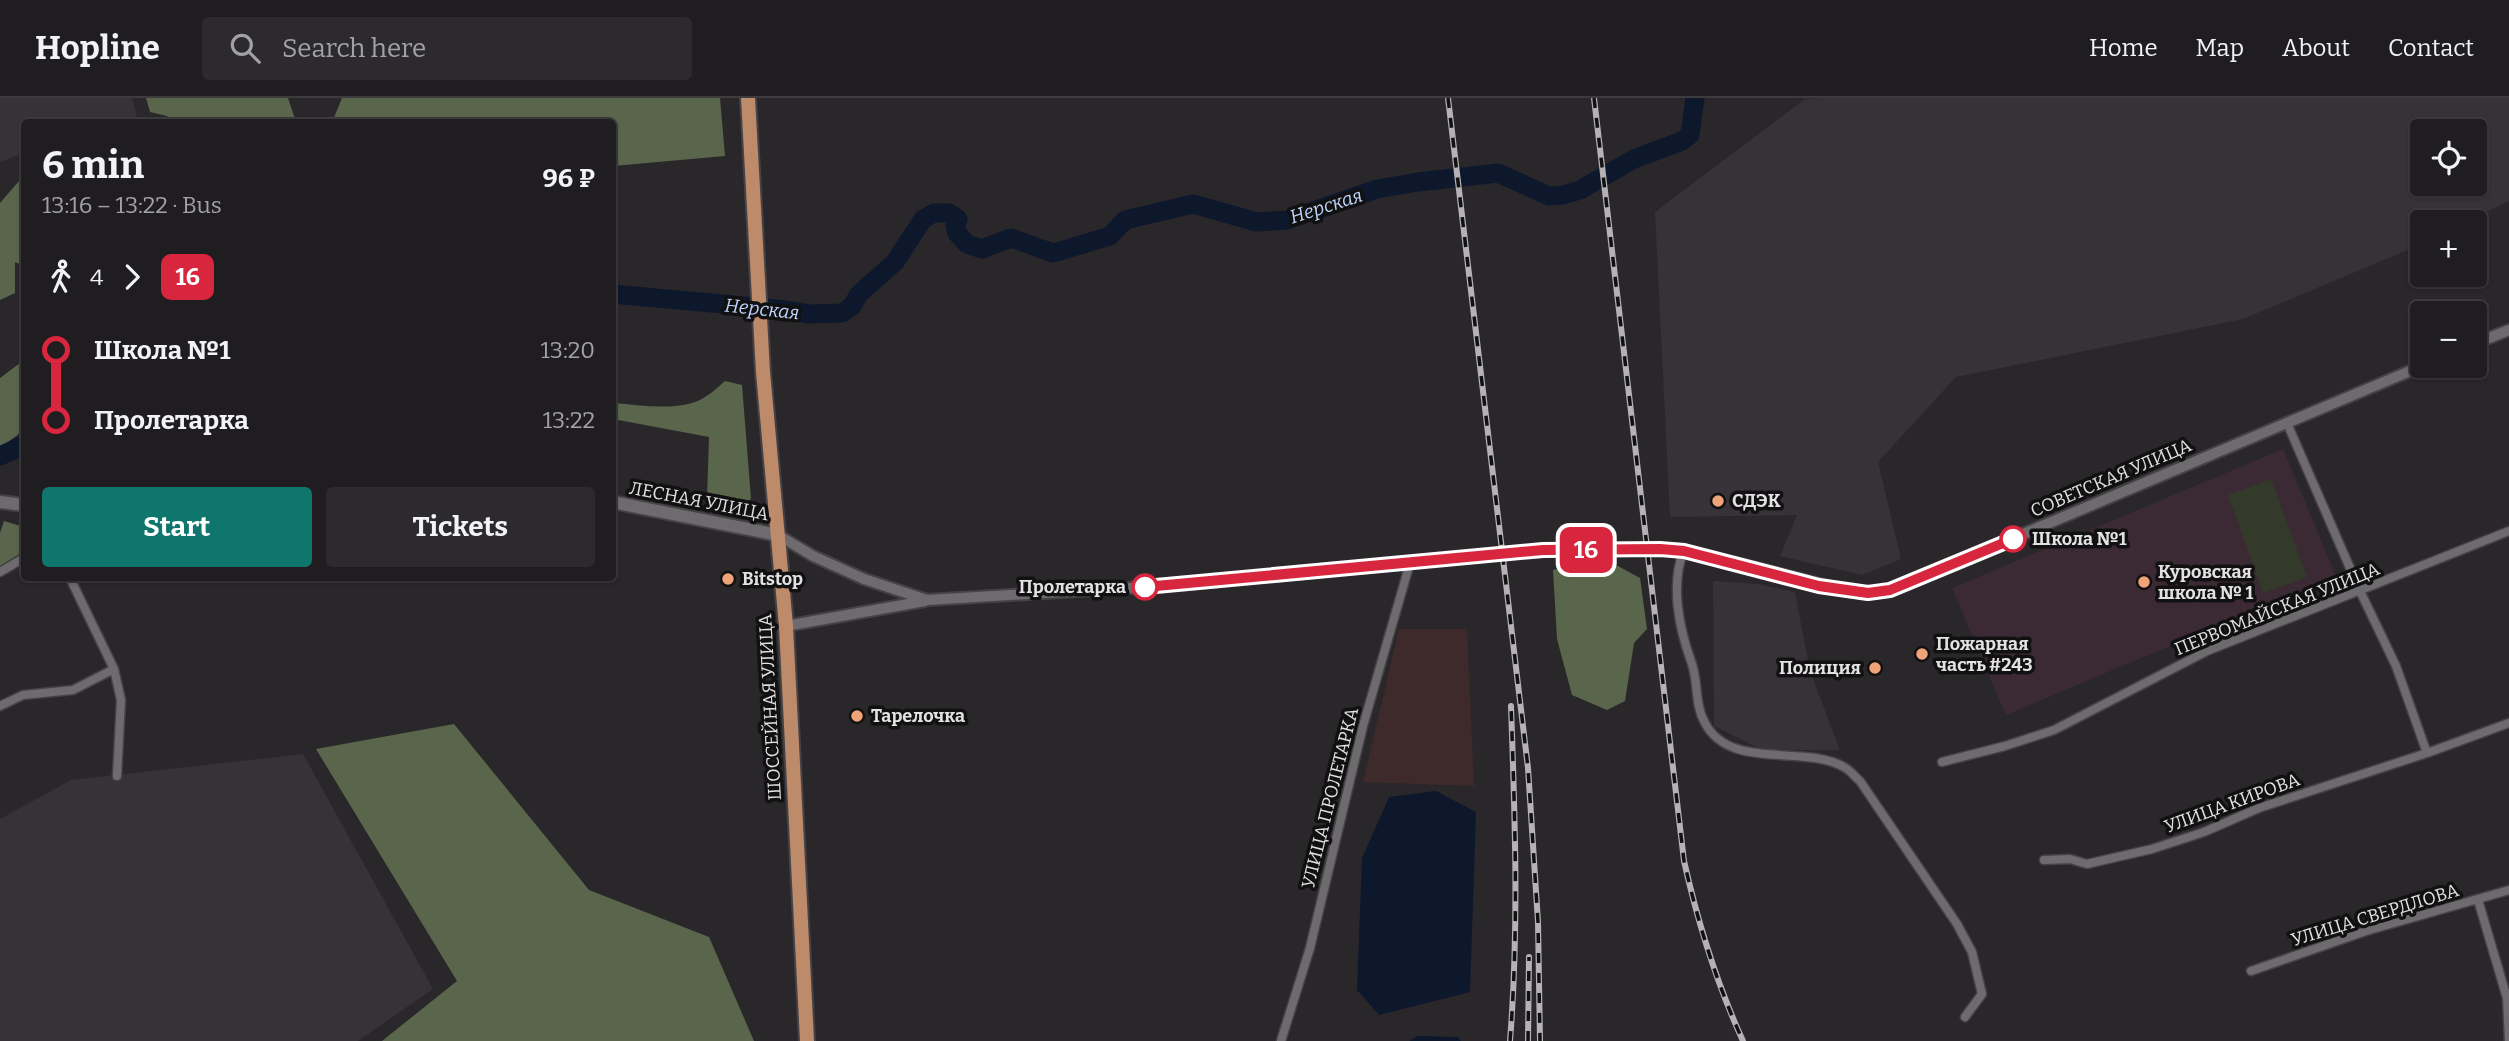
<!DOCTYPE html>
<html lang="en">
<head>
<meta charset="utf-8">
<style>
  :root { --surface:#201d20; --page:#2d2a2d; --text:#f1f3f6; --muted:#a2a2a5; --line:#3d3b3e; --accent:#0f766e }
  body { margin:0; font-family:Bitter,serif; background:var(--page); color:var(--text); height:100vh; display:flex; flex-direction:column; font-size:26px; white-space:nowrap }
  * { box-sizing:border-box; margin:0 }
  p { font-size:23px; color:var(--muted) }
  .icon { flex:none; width:38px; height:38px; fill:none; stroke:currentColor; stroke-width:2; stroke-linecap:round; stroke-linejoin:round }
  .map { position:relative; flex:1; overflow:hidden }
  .sheet { position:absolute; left:21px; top:21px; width:595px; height:462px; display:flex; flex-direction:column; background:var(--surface); border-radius:7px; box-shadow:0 2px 5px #0004,0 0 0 2px var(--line) }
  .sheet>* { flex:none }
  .badge { padding:0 14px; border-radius:10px; font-size:24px; line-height:46px }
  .buttons { position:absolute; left:2410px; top:21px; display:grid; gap:14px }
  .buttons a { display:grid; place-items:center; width:77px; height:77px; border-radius:7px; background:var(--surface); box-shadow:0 2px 5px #0004,0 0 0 2px var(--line); font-size:35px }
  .map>.badge { position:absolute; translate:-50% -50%; box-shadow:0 0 0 4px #fff }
  .legs { display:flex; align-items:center; gap:10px; height:77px; padding:0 21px; font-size:23px }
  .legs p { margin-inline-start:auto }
  .summary { display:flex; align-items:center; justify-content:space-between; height:119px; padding:0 21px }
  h1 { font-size:38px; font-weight:700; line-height:52px }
  .primary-button { display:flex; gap:14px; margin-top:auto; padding:14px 21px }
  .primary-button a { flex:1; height:80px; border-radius:7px; background:var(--accent); color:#fff; font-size:28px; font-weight:700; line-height:80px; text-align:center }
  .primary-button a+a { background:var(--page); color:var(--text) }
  ul { padding:0 21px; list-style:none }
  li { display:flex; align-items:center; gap:24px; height:70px; font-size:26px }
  li i { display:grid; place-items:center; width:10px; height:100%; margin:0 9px; background:currentColor }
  li i::after { content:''; width:18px; height:18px; margin:-9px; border:5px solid; border-radius:50%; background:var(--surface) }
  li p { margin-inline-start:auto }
  li:first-child i { background:linear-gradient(#0000 50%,currentColor 0) }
  li:last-child i { background:linear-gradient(currentColor 50%,#0000 0) }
  header { display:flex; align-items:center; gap:42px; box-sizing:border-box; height:98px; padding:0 35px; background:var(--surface); border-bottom:2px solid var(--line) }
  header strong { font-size:33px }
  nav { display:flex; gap:38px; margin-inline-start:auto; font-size:24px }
  .search { width:490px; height:63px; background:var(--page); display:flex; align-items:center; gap:18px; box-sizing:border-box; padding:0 24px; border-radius:7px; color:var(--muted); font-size:26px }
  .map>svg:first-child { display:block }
  .commercial { fill:#3e2a2a }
  .built { fill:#373138; fill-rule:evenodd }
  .education { fill:#3b2a33 }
  .green { fill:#333a2a }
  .forest { fill:#59664b }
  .water { fill:#0d182c }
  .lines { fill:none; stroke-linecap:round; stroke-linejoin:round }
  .river { stroke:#0d182c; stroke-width:19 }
  .minor-casing { stroke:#454245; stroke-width:11 }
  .tertiary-casing { stroke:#454245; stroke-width:14 }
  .secondary-casing { stroke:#454245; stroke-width:16 }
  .trunk-casing { stroke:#454245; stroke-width:18 }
  .minor { stroke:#6e6b6f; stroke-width:8 }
  .tertiary { stroke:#6e6b6f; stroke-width:10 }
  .secondary { stroke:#6e6b6f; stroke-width:12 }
  .trunk { stroke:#bd8a6a; stroke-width:14 }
  .rail-casing { stroke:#b4b2b5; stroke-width:6 }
  .rail { stroke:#121112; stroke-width:3.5; stroke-dasharray:10; stroke-linecap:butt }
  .line-1-casing { stroke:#fff; stroke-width:16 }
  .line-1 { stroke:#d7263d; stroke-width:10 }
  .poi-dot { fill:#efa377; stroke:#121112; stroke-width:2.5 }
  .stop-1-dot { fill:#fff; stroke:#d7263d; stroke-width:3.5 }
  .labels { text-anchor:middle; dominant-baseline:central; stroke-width:7; stroke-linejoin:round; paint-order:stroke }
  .street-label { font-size:18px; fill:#e3e1e4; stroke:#121112 }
  .poi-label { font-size:18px; font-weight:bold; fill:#e3e1e4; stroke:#121112; text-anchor:start }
  .stop-label { font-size:18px; font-weight:bold; fill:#e3e1e4; stroke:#121112; text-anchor:start }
  .water-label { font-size:19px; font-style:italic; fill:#bed4fa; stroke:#121112 }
</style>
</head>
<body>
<header>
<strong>Hopline</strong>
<div class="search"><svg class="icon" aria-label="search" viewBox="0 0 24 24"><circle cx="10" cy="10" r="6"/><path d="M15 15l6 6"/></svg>Search here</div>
<nav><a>Home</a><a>Map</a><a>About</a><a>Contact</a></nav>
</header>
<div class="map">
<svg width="2509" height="943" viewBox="0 0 2509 943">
  <rect width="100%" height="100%" fill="#2a272b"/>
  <path class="commercial" d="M1399,531H1467L1474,688L1363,684Z"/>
  <path class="built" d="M0,0H132L137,18L117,24H24V55L0,64Z
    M1824,0H2509V103L2465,124H2422V146L2243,221L1956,279L1878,364L1901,461L1862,477L1780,458L1797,417L1670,419L1655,114L1805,1ZM2422,33H2474V86H2422Z
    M1713,483L1758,486L1795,494L1810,573L1840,652H1763L1714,628Z
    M303,656L433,891L358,943H0V721L71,682Z"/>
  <path class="education" d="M2283,351L2336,478L2006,617L1952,490Z"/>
  <path class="green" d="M2271,381L2307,479L2263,495L2228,397Z"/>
  <path class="forest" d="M146,0H288L296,24H175L167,18L150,14Z
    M342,0H720L725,58L613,68L612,24H337L333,22Z
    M24,80V168L15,164V195L0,202V105L19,83Z
    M24,262V332L0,350V280Z
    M725,283L742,287L751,401L741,408L713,406L707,400L709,339L613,321V305C638,307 667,312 692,305C704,302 716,291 725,283Z
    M4,423L24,429V453L0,468V435Z
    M1573,467L1618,468L1640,480L1647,531L1634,545L1625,603L1607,612L1572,597L1557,541L1553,472Z
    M454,626L589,792L709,839L754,943H382L457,883L316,651Z"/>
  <path class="water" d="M1436,693L1476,714L1470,894L1379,917L1357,892L1362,760L1389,699Z
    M1417,938L1458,939L1461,943H1409Z"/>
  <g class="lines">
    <path class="river" d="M612,196L777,211L810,216L842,215L852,208L859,196L895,164L923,121L934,115H949L958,121L955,128L957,135L967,146L982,151L1011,140L1053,155L1110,138L1125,122L1193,106L1257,124L1287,122L1377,91L1418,84L1498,75L1549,98L1563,97L1580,92L1634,61L1682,43L1690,37L1695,0
      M0,358L24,347"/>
    <defs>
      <path id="minor" d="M2287,325L2360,493L2396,568L2427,655
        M1684,452C1670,486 1679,530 1691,563C1699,584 1694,606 1705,625C1730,673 1804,646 1844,669C1850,672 1855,679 1860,683L1957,826L1972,854L1982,896L1965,919
        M0,474L24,460
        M70,480L114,571L121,602L117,678
        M0,608L23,597L73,592L114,571
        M1942,664L2005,648L2054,632L2207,553L2509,433
        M2044,762L2070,761L2087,766L2152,751L2204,734L2259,710L2427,655L2509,625
        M2478,802L2507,900L2509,943
        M2251,873L2366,833L2509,792
        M1281,943L1310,850L1363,628L1410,465"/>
      <path id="tertiary" d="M2474,246L2509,232
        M778,437L813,458L864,481L927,502L1179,487L1543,452L1660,451L1684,452L1848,493L1868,495L1890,492L2422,268
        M786,528L925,503"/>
      <path id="secondary" d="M0,404L24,407
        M612,404L778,437"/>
      <path id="trunk" d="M748,0L763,274L786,528L807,943"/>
    </defs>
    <use href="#minor" class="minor-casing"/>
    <use href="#tertiary" class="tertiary-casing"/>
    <use href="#secondary" class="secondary-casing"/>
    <use href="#trunk" class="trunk-casing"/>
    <use href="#minor" class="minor"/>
    <use href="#tertiary" class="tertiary"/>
    <use href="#secondary" class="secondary"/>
    <use href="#trunk" class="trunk"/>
    <defs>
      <path id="rail" d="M1448,0L1528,670L1538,824L1540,943
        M1594,0L1684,763C1698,825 1716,884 1743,943
        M1510,943C1519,831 1515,719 1511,608
        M1528,943L1529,859"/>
    </defs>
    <use href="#rail" class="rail-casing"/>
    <use href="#rail" class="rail"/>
  </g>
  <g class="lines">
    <defs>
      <path id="line-1" d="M1145,489L1543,452L1660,451L1684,453L1819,488L1868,495L1890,492L2013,441"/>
    </defs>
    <use href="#line-1" class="line-1-casing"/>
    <use href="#line-1" class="line-1"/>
  </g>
  <g class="poi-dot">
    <circle cx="1718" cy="403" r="7"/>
    <circle cx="728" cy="481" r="7"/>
    <circle cx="2144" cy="484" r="7"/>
    <circle cx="1922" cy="556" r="7"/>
    <circle cx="1875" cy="570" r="7"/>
    <circle cx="857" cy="618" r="7"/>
  </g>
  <g class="stop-1-dot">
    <circle cx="2013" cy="441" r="12"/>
    <circle cx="1145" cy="489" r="12"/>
  </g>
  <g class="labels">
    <g class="street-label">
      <text transform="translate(2111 380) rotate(-23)">СОВЕТСКАЯ УЛИЦА</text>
      <text transform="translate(699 403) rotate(11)">ЛЕСНАЯ УЛИЦА</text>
      <text transform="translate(2277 511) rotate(-22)">ПЕРВОМАЙСКАЯ УЛИЦА</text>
      <text transform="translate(770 609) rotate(-93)">ШОССЕЙНАЯ УЛИЦА</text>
      <text transform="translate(1330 700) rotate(-76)">УЛИЦА ПРОЛЕТАРКА</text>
      <text transform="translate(2232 705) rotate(-20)">УЛИЦА КИРОВА</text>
      <text transform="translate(2375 817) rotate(-17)">УЛИЦА СВЕРДЛОВА</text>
    </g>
    <g class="poi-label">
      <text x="1732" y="403">СДЭК</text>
      <text x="2158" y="474">Куровская<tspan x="2158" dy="21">школа № 1</tspan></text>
      <text x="742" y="481">Bitstop</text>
      <text x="1936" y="546">Пожарная<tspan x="1936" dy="21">часть #243</tspan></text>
      <text x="1861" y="570" text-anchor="end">Полиция</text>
      <text x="871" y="618">Тарелочка</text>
    </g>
    <g class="stop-label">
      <text x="2032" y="441">Школа №1</text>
      <text x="1126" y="489" text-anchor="end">Пролетарка</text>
    </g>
    <g class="water-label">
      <text transform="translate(1326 108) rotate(-18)">Нерская</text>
      <text transform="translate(762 211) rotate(6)">Нерская</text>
    </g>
  </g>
</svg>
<div class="buttons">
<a><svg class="icon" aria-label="locate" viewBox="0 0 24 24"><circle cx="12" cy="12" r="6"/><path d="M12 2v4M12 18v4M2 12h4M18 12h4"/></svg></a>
<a>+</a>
<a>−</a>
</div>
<b class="badge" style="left:1586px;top:452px;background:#d7263d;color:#fff">16</b>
<section class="sheet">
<div class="summary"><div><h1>6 min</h1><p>13:16 – 13:22 · Bus</p></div><b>96 ₽</b></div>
<div class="legs"><svg class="icon" aria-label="walk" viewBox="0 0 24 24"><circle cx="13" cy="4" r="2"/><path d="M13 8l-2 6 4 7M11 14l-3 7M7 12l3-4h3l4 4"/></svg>4<svg class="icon" aria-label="forward" viewBox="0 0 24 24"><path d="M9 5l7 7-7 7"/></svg><b class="badge" style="background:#d7263d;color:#fff">16</b></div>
<ul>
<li><i style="color:#d7263d"></i><b>Школа №1</b><p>13:20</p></li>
<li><i style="color:#d7263d"></i><b>Пролетарка</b><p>13:22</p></li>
</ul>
<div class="primary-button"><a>Start</a><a>Tickets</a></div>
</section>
</div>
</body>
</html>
